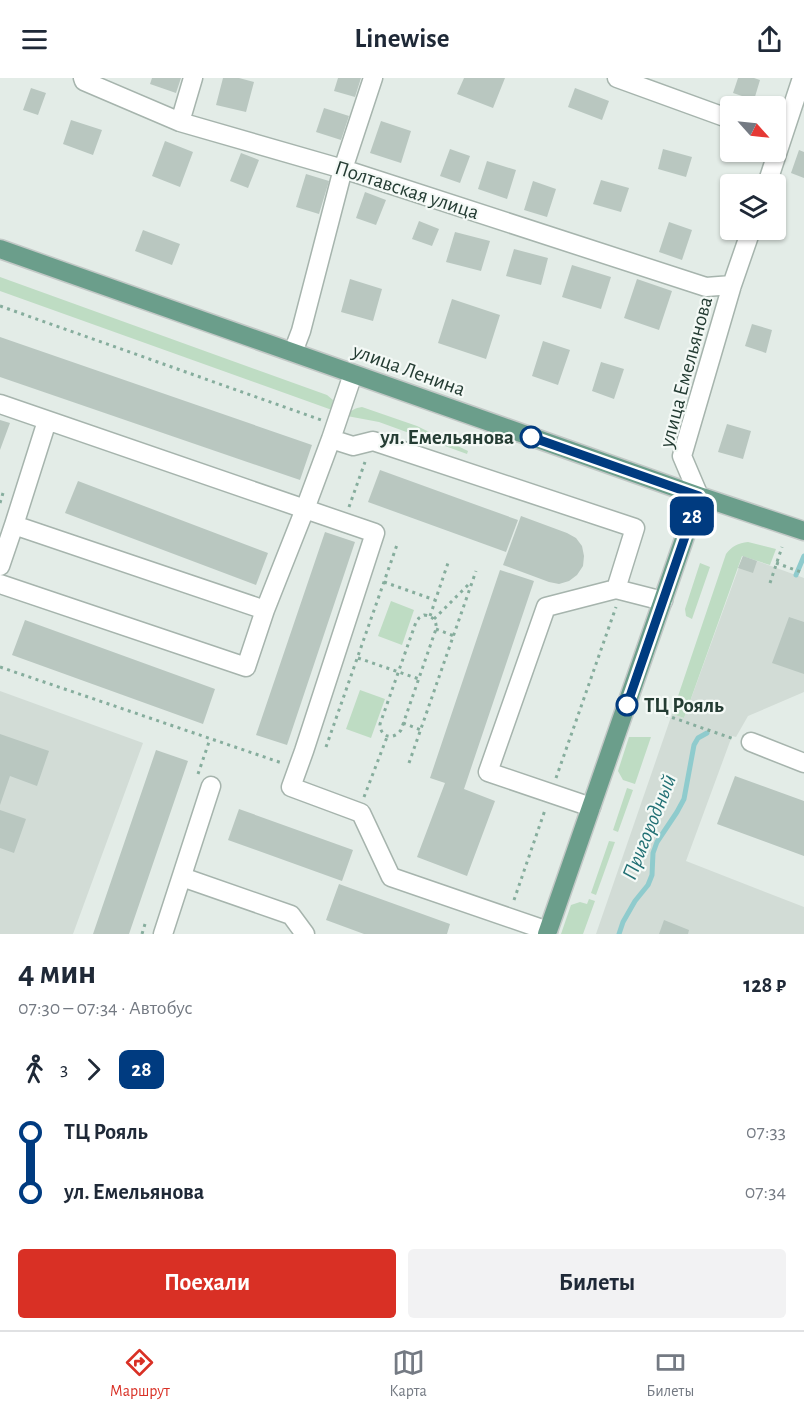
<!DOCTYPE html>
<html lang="ru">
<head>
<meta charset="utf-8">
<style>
  :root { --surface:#fff; --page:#f2f2f3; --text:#1f2937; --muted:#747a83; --line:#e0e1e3; --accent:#d93025 }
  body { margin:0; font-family:"Alegreya Sans",sans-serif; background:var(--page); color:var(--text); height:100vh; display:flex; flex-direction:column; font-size:22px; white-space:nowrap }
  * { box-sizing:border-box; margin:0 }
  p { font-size:20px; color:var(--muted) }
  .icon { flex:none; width:33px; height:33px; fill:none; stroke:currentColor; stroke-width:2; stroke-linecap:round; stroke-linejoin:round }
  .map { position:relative; height:856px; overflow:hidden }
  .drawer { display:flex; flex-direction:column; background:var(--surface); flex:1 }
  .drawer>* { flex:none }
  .badge { padding:0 12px; border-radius:9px; font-size:21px; line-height:39px }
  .needle { width:39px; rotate:117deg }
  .buttons { position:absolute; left:720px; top:18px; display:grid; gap:12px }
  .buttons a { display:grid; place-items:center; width:66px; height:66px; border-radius:6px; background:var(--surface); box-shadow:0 2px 4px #0004; font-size:30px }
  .map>.badge { position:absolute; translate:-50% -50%; box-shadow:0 0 0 3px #fff }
  .legs { display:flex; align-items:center; gap:9px; height:66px; padding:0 18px; font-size:20px }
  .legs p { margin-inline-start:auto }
  .headline { display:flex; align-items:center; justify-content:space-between; height:102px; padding:0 18px }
  h1 { font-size:33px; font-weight:700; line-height:45px }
  .primary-button { display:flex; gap:12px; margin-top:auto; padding:12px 18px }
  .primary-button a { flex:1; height:69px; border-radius:6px; background:var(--accent); color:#fff; font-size:24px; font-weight:700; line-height:69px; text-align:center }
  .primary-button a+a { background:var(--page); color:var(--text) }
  ul { padding:0 18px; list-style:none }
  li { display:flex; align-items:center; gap:21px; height:60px; font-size:22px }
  li i { display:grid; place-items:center; width:9px; height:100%; margin:0 8px; background:currentColor }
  li i::after { content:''; width:15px; height:15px; margin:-8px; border:4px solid; border-radius:50%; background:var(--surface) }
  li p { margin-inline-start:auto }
  li:first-child i { background:linear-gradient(#0000 50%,currentColor 0) }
  li:last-child i { background:linear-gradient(currentColor 50%,#0000 0) }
  header { display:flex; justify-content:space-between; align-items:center; height:78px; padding:0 18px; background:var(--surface); font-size:27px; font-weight:700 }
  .tabs { display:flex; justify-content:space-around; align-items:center; height:84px; border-top:2px solid var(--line); background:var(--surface); font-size:16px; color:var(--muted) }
  .tabs a { display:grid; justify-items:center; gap:3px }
  .tabs .selected { color:var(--accent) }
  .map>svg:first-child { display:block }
  .built { fill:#d2dcd6 }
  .green { fill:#bedcc3 }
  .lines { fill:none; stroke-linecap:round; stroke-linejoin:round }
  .stream { stroke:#8fcbcd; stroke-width:5 }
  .building { fill:#b9c7c0 }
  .minor-casing { stroke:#a6b4ad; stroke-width:21 }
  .major-casing { stroke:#c2c8c6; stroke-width:21 }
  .path { stroke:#86ad9d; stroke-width:3; stroke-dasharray:3 4.5; stroke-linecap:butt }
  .minor { stroke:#fff; stroke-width:18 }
  .major { stroke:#6b9e8b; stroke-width:18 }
  .line-1-casing { stroke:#fff; stroke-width:14 }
  .line-1 { stroke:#003b80; stroke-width:9 }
  .stop-1-dot { fill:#fff; stroke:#003b80; stroke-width:3 }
  .labels { text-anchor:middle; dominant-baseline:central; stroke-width:4.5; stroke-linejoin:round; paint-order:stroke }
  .street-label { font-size:21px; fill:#243c33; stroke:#f4f9f6 }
  .stop-label { font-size:21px; font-weight:bold; fill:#243c33; stroke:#f4f9f6; text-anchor:end }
  .water-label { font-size:22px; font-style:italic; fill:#227074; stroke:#f4f9f6 }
</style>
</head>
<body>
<header><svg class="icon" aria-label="menu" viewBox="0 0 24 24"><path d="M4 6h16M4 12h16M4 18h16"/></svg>Linewise<svg class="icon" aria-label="share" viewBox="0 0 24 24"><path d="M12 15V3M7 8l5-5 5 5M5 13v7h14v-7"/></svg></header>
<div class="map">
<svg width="804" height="856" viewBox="0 0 804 856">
  <rect width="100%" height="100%" fill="#e3ece7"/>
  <path class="built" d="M743,478L804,500V614L748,638L736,659L732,658L686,783L804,829V856H596L672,636L684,640Z
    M0,613L143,665L73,856H0Z"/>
  <path class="green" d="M0,199L327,317L333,322L332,332L0,213Z
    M362,329L417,348L468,373L467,376L379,344L347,338C351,332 355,330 362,329Z
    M748,464L776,471L770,487L742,478L684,640L672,636L726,476C732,468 738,465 748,464Z
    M700,485L710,489L692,541L686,538L685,531Z
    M391,523L414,532L402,567L378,558Z
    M360,612L385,621L371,660L346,651Z
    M629,659H651L635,706L623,702L618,693Z
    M627,710L633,712L618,754L613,752Z
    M609,763L615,764L596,817L591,815Z
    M589,821L595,823L583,856H561L571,827L580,824L587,826Z"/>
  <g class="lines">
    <path class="stream" d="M796,497L804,478
      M619,856L623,844L635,823L648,807L652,797L653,775L657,764L677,734L684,721L694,667L698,660L707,655"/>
  </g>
  <path class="building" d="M152,0H181L176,15L150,6Z
    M223,0H239L254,4L246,34L216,27Z
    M338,0H361L355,19L334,13Z
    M464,0H505L493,30L457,16Z
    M738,0H754L760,2L754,22L733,15Z
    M31,10L46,15L38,37L23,32Z
    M575,10L609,23L602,42L568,29Z
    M324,30L349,38L341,62L316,54Z
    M71,42L102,52L93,77L63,66Z
    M381,43L411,53L401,85L370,75Z
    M165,63L193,74L180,109L152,98Z
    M450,71L470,78L460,105L440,98Z
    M663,71L692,79L686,99L658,91Z
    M799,72L804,74V100L791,95Z
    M241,75L259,82L248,110L230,103Z
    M487,83L516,92L507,121L478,111Z
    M306,96L329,103L319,136L296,129Z
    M601,102L629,110L621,134L593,126Z
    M533,103L556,111L547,139L524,132Z
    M365,114L386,122L376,147L356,140Z
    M419,143L439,151L432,168L412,161Z
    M669,144L692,152L682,182L659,174Z
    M143,152L180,166L172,187L135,173Z
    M455,154L490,163L481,193L446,184Z
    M514,171L548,180L541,207L506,198Z
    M572,187L611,199L601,231L562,219Z
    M350,201L382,211L373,243L341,234Z
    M637,201L672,213L659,252L624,240Z
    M452,221L500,237L486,281L438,265Z
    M752,246L772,252L766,275L745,268Z
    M0,259L312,367L300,402L0,299Z
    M543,263L570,272L558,307L532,298Z
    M601,284L624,291L614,321L592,313Z
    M0,342L10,345L0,372Z
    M727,346L751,353L743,381L718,374Z
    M380,392L518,442L506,474L368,424Z
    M78,403L268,475L256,507L65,435Z
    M521,438L567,455L576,460L582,468L584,478L583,488L577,497L569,503L559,506L549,504L503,487Z
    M325,454L355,464L287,667L256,657Z
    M743,478L757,483L753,495L738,490Z
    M500,492L534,503L464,711L495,723L467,798L417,779L445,705L430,700Z
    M789,539L804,544V596L772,585Z
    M25,542L215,611L203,646L12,577Z
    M0,656L49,673L37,708L10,698L0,727Z
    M156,672L188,683L129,856H93Z
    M735,698L804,723V778L717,746Z
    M239,731L353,772L342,803L228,762Z
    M0,732L26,741L14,775L0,770Z
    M339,806L450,846L447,856H364L326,842Z
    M664,842L689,852L688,856H659Z"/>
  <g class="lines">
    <defs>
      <path id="minor" d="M83,0L84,3L180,44L343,91L706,209L732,207
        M617,0L730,41
        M180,44L193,0
        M767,106L802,0
        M293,274L301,253L343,91L373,0
        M0,326L305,431L331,361L353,296
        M331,361L353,368L373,363L635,450L616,511L546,529L488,694L591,729
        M699,418L682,378L732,207L751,152
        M14,447L47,343
        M0,488L14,447L265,532
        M0,506L246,589L265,532L305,431L375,455L304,673L291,709L361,735L391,799L548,853
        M616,511L663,523
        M751,664L804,685
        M182,799L291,837L305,856
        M163,856L211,708"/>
      <path id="major" d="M0,171L699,418L804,453
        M547,856L699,418"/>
    </defs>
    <use href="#minor" class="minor-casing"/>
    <use href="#major" class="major-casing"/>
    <path class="path" d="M0,228L321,342
      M0,425L3,415
      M349,429L365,384
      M776,485L804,495
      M384,504L435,522
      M770,505L782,469
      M424,537C433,538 437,543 436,551L401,652C393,663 380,659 380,646L416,544L419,540Z
      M430,538L449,482
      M434,541L471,504
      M436,551L454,558
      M358,580L419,601
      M0,589L282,685
      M665,637L734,661
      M403,645L421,652
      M326,669L398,464
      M409,685L476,493
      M198,696L210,661
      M556,700L616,529
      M364,719L387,659
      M514,822L545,732
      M142,856L145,846"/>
    <use href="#minor" class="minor"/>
    <use href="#major" class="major"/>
  </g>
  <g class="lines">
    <defs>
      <path id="line-1" d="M531,359L699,418L627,627"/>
    </defs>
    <use href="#line-1" class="line-1-casing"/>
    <use href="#line-1" class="line-1"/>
  </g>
  <g class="stop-1-dot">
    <circle cx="531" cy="359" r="10"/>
    <circle cx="627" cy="627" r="10"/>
  </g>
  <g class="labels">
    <g class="street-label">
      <text transform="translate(407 112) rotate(18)">Полтавская улица</text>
      <text transform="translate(409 292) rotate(20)">улица Ленина</text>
      <text transform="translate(686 294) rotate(-75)">улица Емельянова</text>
    </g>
    <g class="stop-label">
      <text x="514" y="359">ул. Емельянова</text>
      <text x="644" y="627" text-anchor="start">ТЦ Рояль</text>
    </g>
    <g class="water-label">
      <text transform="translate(649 749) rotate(-68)">Пригородный</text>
    </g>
  </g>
</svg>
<div class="buttons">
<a><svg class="needle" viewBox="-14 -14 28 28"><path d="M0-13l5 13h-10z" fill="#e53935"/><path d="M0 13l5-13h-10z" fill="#747a83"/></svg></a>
<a><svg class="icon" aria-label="layers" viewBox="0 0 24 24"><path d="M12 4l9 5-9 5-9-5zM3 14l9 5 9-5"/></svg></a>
</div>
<b class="badge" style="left:692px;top:438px;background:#003b80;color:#fff">28</b>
</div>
<section class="drawer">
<div class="headline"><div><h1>4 мин</h1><p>07:30 – 07:34 · Автобус</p></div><b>128 ₽</b></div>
<div class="legs"><svg class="icon" aria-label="walk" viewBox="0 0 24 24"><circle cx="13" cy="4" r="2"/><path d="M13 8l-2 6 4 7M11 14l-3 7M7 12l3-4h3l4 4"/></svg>3<svg class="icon" aria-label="forward" viewBox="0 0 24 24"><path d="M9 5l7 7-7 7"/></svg><b class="badge" style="background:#003b80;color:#fff">28</b></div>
<ul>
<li><i style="color:#003b80"></i><b>ТЦ Рояль</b><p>07:33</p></li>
<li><i style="color:#003b80"></i><b>ул. Емельянова</b><p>07:34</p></li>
</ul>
<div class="primary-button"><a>Поехали</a><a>Билеты</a></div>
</section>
<nav class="tabs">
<a class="selected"><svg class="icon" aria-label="directions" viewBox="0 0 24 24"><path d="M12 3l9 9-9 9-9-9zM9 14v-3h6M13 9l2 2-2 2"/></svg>Маршрут</a>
<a><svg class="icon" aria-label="map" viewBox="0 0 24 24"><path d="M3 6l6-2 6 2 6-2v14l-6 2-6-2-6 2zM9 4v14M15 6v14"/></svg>Карта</a>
<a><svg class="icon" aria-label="tickets" viewBox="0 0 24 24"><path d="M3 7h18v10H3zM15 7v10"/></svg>Билеты</a>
</nav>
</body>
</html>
